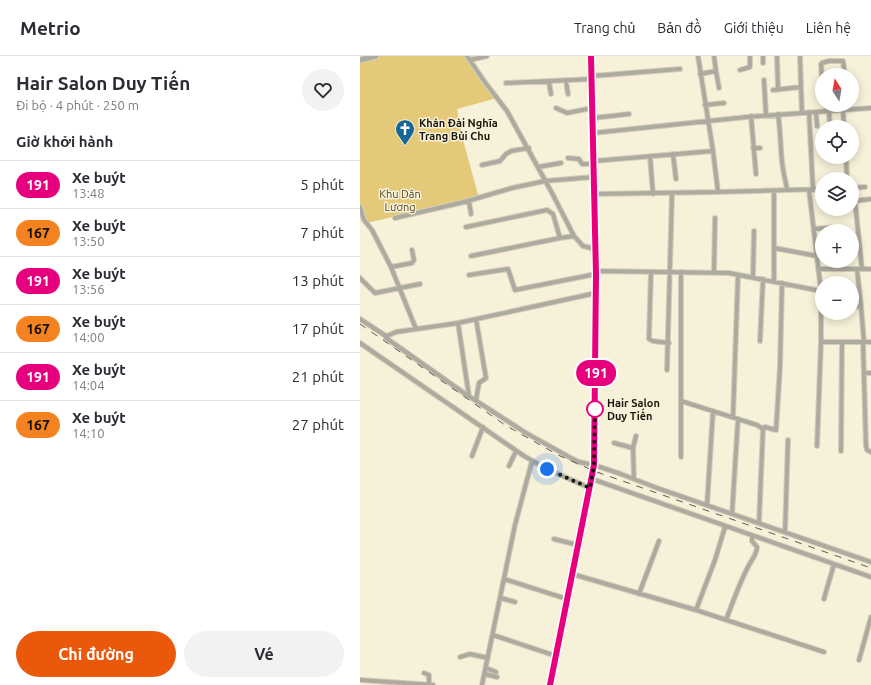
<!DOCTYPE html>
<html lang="vi">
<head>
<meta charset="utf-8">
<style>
  :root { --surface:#fff; --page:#f2f2f3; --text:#2b2b33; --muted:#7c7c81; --line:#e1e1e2; --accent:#ea580c }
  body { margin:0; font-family:Ubuntu,sans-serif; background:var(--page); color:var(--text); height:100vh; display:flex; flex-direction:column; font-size:15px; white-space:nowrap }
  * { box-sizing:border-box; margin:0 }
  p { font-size:13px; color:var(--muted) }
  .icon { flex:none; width:22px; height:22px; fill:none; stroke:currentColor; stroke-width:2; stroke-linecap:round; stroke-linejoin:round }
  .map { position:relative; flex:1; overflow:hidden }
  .panel { display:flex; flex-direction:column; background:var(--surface); width:360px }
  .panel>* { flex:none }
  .badge { padding:0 8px; border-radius:13px; font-size:14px; line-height:26px }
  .needle { width:26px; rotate:349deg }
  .controls { position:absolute; left:455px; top:12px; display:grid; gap:8px }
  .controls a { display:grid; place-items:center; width:44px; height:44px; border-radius:50%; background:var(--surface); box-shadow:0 2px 10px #0003; font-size:20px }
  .you { position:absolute; width:20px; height:20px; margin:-10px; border:3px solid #fff; border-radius:50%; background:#1a73e8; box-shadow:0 0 0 6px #1a73e833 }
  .map>.badge { position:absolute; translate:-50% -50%; box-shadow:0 0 0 2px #fff }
  h2 { padding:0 16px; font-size:15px; line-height:36px }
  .round { display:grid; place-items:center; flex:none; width:42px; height:42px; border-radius:21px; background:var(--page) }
  .head { display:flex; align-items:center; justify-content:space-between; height:68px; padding:0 16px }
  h1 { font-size:19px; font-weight:700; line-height:30px }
  .primary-button { display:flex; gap:8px; margin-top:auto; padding:8px 16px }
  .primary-button a { flex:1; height:46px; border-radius:24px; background:var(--accent); color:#fff; font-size:16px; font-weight:700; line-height:46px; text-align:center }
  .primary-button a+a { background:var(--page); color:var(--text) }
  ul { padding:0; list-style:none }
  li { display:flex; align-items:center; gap:12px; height:48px; padding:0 16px; border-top:1px solid var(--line) }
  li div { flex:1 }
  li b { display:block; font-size:15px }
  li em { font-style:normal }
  li .badge { min-width:44px; font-weight:700; text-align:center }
  header { display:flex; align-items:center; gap:24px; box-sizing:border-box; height:56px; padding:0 20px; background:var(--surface); border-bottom:1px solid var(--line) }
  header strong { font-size:19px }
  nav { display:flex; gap:22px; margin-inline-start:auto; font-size:14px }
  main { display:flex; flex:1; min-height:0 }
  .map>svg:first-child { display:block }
  .green { fill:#e4ca78 }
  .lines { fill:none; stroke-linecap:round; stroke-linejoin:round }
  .minor-casing { stroke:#d4ceb9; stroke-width:6 }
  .tertiary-casing { stroke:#d4ceb9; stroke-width:7 }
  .secondary-casing { stroke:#d4ceb9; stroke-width:8 }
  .minor { stroke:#adaaa0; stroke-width:4 }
  .tertiary { stroke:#adaaa0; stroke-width:5 }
  .secondary { stroke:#8d887a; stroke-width:5.5 }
  .rail { stroke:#5d5a4c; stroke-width:1; stroke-dasharray:7 7; stroke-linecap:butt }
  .line-casing { stroke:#fff; stroke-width:9 }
  .line { stroke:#e6007e; stroke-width:6 }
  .walk { stroke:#19170e; stroke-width:4; stroke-dasharray:0 7.2 }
  .stop-dot { fill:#fff; stroke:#e6007e; stroke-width:2 }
  .labels { text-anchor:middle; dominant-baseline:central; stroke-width:3; stroke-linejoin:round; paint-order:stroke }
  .poi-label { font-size:11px; font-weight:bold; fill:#19170e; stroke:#f8f1d9; text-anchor:start }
  .park-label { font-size:11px; fill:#514520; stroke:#f8f1d9 }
  .stop-label { font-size:11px; font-weight:bold; fill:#19170e; stroke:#f8f1d9; text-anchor:start }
</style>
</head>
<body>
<header>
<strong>Metrio</strong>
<nav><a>Trang chủ</a><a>Bản đồ</a><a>Giới thiệu</a><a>Liên hệ</a></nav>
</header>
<main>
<section class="panel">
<div class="head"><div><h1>Hair Salon Duy Tiến</h1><p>Đi bộ · 4 phút · 250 m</p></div><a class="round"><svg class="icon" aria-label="heart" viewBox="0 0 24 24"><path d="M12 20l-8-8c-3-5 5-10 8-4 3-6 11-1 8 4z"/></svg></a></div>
<h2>Giờ khởi hành</h2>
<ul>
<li><span class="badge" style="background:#e6007e;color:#fff">191</span><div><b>Xe buýt</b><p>13:48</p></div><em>5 phút</em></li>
<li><span class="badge" style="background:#f58220;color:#111">167</span><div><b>Xe buýt</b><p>13:50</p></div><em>7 phút</em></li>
<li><span class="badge" style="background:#e6007e;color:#fff">191</span><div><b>Xe buýt</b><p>13:56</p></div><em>13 phút</em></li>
<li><span class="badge" style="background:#f58220;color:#111">167</span><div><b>Xe buýt</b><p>14:00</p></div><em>17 phút</em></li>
<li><span class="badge" style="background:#e6007e;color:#fff">191</span><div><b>Xe buýt</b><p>14:04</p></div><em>21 phút</em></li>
<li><span class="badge" style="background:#f58220;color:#111">167</span><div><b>Xe buýt</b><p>14:10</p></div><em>27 phút</em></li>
</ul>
<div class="primary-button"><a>Chỉ đường</a><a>Vé</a></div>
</section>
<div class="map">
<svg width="511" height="629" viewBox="0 0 511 629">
  <rect width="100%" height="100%" fill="#f8f1d9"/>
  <path class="green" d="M15,0H107L137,42L97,53L103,84L119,142L6,167L0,149V3Z"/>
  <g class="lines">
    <defs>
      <path id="minor" d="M107,0L124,25L147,55L192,137L214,180L223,190L235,193
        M403,0V7
        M417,0L418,33
        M110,4L127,0
        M380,14L390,11V0
        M356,15L359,32
        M340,18L356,15L354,0
        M232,20L320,13
        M462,22L461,8L462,7L469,5H483L485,19
        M404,24L406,59
        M206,25L208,38
        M189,26L191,38
        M146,27L232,23
        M441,31L442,57
        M413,34L441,31L440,0
        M345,49L364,47
        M466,49L467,55
        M196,52L207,57L232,52
        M483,54L484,71
        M469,55L470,71
        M449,56L453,134
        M456,56L457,70
        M418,58C421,77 420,94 423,113C424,120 426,126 427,134
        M391,60L396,118
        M233,62L269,58
        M233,77L387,61L511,52
        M393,92H400
        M353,95L358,136
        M313,98L316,123
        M290,100L293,138
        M486,101L487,123
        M208,102L219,103L222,108H234
        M234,105L353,95L338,0
        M122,109L140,105L146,98L151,95L169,92
        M178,111L201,107
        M492,132L505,131
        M449,134L461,235
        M234,138L358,136L462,133
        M109,145L111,158
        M0,151L4,164L12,174L31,211L56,273
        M35,162L104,146L152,132L185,125L234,121
        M106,171L187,154L193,158L200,182
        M454,173L477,171
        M414,192L457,200
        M111,200L200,182L214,180
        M31,211L52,207L54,204L52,194
        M458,213H511
        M502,213L495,145L511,143
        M236,215L369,217L461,235V286H511
        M291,216L289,283L293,285L309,287
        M321,216V401
        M354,216L355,162
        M109,219L148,213L155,234L236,218
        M393,221L394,175
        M0,222L15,237L60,228
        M414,225V135
        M236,237L98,267L36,276L27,280L26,282L104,337L166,377L211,402L219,406L234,409L261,418L297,432L511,506
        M501,250L504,286
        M492,251L501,250L497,213
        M0,263L26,280
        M98,267L109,340
        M400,285L403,223
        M503,286L506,390L507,394L511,396
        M0,287L164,400L187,413L230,432
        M307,314L312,137
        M504,317H511
        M116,344L119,327L126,322L116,263
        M321,345L397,369L403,373L399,467
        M373,361L378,219
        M403,373L405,371L416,374L420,311L422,227
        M254,387L273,392
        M457,390L461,286
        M481,395L482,286
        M112,400L123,371
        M149,410L156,395
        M232,423L511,521
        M274,423L273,392L276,380
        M347,449L353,355
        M372,458L378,363
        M425,476L428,384
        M194,483L218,489
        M212,518L336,554L464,596
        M144,523L207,543
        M279,538L299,485
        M141,542L155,546
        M464,543C467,531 471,520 474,508
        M336,554L355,504L365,471
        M366,564C373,546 379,528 388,511C391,504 397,499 397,491L392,485V480
        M133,579L196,600
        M100,601L110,598L128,602
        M499,604L511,561
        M126,612L136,616
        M64,617L69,619V629
        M125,618L137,621
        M0,624L73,629
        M122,629L155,469L172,405"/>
      <path id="tertiary" d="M0,4L16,0"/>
      <path id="secondary" d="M190,629L234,409L236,218L231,0"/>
    </defs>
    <use href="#minor" class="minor-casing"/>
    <use href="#tertiary" class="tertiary-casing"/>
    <use href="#secondary" class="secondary-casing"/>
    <use href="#minor" class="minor"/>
    <use href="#tertiary" class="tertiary"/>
    <use href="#secondary" class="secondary"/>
    <path class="rail" d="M0,268L145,369L198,399L234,415L511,512"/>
  </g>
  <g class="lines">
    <defs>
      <path id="line" d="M190,629L234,409L236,218L231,0"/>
    </defs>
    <use href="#line" class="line-casing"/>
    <use href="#line" class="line"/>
    <path class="walk" d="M187,413L230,432L234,409L235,351V353"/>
  </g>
  <defs>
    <symbol id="church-pin" viewBox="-11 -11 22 30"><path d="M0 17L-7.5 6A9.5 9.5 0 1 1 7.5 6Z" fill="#176698" stroke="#f8f1d9"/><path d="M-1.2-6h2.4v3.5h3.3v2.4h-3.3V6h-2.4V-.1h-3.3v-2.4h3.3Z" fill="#fff"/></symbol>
  </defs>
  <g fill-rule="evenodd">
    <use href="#church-pin" x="34" y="62" width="22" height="30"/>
  </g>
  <circle class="stop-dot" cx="235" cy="353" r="8"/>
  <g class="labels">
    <g class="poi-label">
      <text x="59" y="67">Khán Đài Nghĩa<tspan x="59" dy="13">Trang Bùi Chu</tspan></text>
    </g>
    <g class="park-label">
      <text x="40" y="138">Khu Dân<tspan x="40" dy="13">Lương</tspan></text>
    </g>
    <g class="stop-label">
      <text x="247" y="347">Hair Salon<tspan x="247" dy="13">Duy Tiến</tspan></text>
    </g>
  </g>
</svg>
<div class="controls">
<a><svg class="needle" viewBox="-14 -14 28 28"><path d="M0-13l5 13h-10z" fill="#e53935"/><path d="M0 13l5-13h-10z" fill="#7c7c81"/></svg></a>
<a><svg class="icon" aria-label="locate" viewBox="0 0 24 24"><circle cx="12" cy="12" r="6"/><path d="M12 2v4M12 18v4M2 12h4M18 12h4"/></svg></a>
<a><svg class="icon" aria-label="layers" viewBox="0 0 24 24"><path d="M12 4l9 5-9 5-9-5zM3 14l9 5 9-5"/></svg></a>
<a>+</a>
<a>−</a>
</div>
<div class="you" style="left:187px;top:413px"></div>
<b class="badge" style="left:236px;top:317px;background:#e6007e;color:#fff">191</b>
</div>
</main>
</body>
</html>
